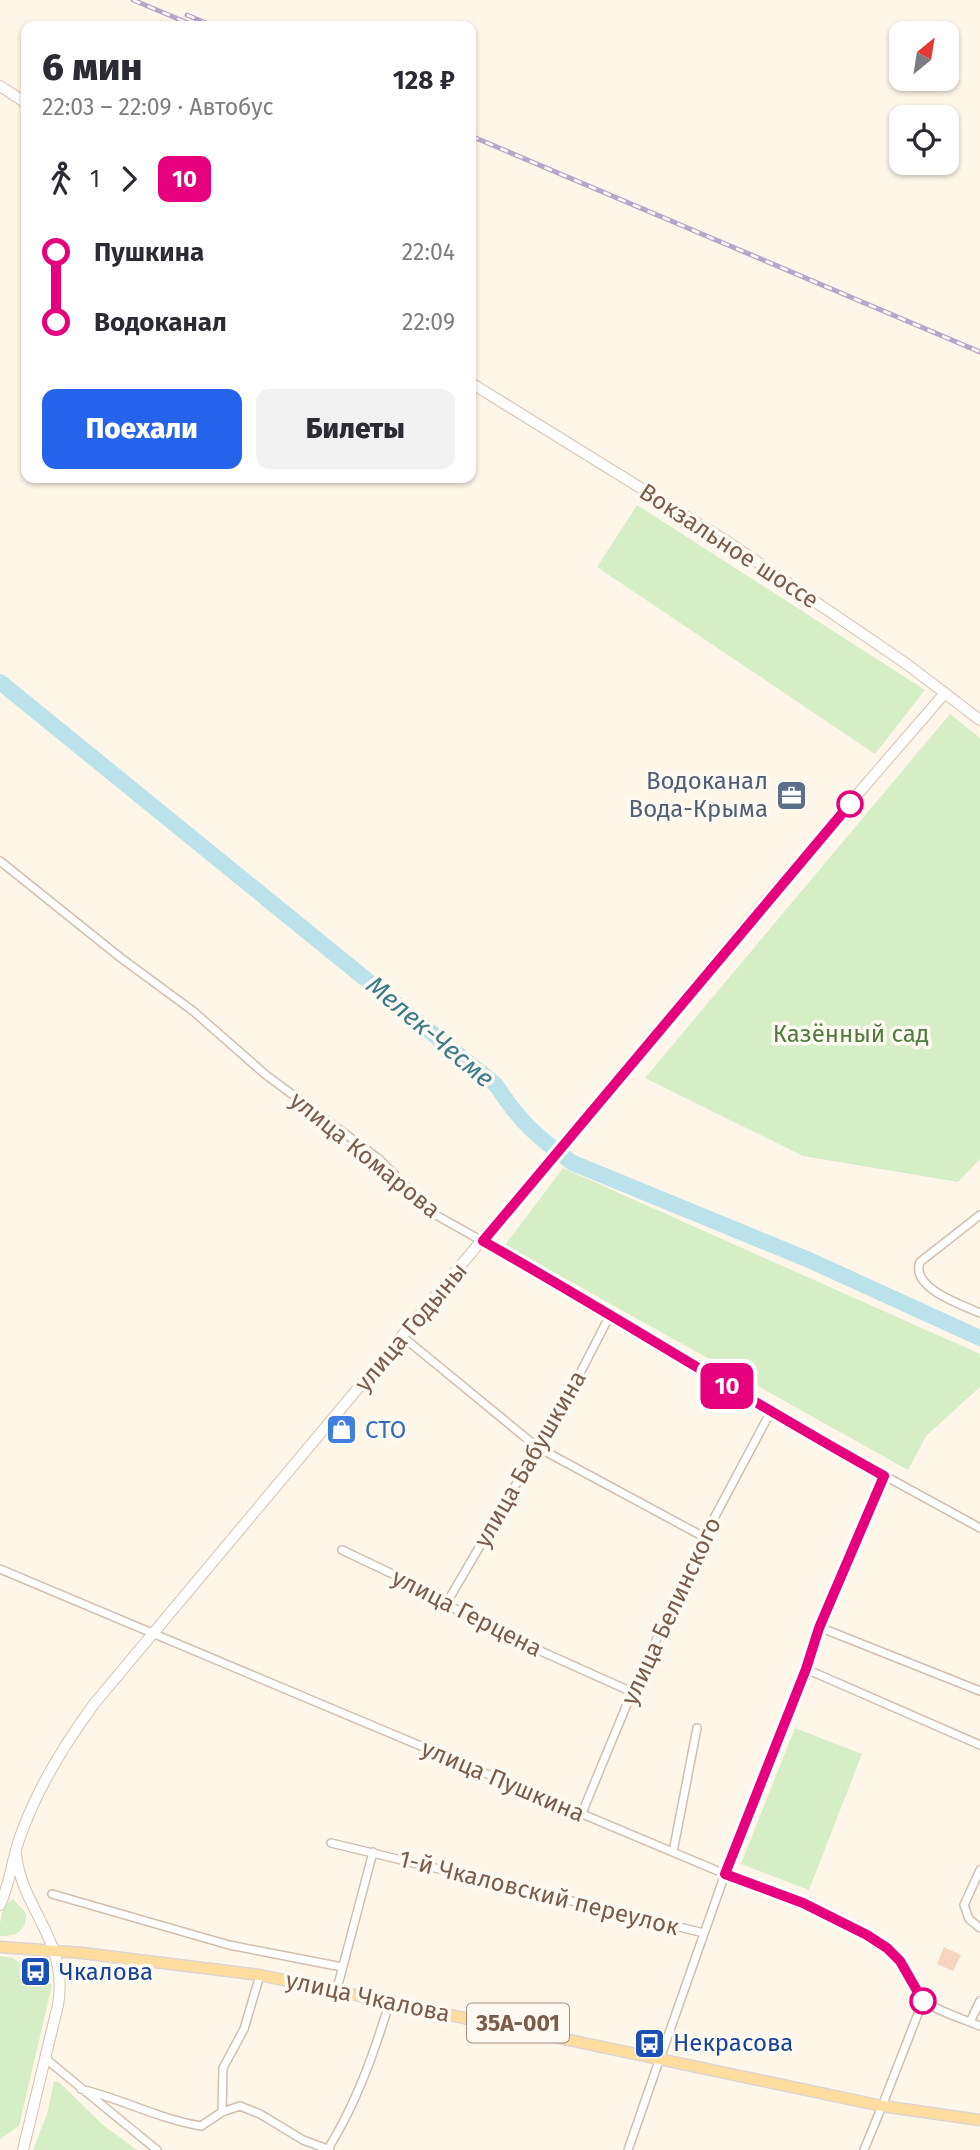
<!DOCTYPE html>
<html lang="ru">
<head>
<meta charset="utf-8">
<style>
  :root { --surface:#fff; --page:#f2f2f3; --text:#2b2b33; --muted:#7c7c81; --accent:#2563eb }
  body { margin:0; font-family:"Fira Sans",sans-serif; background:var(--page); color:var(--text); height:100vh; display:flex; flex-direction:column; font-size:26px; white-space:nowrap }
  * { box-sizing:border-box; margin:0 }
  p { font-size:23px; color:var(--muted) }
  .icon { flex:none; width:38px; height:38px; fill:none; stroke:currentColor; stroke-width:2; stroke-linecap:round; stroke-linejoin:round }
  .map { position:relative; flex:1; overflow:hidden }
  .panel { position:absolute; left:21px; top:21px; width:455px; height:462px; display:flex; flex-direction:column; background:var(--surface); border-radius:14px; box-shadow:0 2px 5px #0004 }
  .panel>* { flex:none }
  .badge { padding:0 14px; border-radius:10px; font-size:24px; line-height:46px }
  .needle { width:46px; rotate:30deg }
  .fabs { position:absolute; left:889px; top:21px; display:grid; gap:14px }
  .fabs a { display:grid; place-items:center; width:70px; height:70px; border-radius:14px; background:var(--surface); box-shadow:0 2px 5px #0004; font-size:35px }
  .map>.badge { position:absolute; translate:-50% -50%; box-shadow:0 0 0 4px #fff }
  .legs { display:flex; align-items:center; gap:10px; height:77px; padding:0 21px; font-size:23px }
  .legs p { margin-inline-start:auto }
  .headline { display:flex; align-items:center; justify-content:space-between; height:119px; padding:0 21px }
  h1 { font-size:38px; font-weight:800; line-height:52px }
  .action { display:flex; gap:14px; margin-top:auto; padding:14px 21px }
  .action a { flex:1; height:80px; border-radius:14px; background:var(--accent); color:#fff; font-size:28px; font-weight:800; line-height:80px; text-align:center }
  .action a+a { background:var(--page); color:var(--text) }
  ul { padding:0 21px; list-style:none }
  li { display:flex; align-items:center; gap:24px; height:70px; font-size:26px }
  li i { display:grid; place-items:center; width:10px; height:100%; margin:0 9px; background:currentColor }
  li i::after { content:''; width:18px; height:18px; margin:-9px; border:5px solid; border-radius:50%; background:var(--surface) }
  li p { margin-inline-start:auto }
  li:first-child i { background:linear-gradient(#0000 50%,currentColor 0) }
  li:last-child i { background:linear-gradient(currentColor 50%,#0000 0) }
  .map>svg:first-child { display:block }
  .green { fill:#d5eec5 }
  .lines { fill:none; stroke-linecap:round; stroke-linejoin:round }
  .river { stroke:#bbe2ea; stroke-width:16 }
  .building { fill:#f6d5be }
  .minor-casing { stroke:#d2beac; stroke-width:10 }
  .secondary-casing { stroke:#d8c0ac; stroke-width:12 }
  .primary-casing { stroke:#ddd5d0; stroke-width:13 }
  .minor { stroke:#fff; stroke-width:7 }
  .secondary { stroke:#fff; stroke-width:10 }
  .primary { stroke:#ffdd9f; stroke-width:10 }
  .rail-casing { stroke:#baa4ca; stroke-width:5 }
  .rail { stroke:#fffaf1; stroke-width:2.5; stroke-dasharray:8; stroke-linecap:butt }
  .line-1-casing { stroke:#fff; stroke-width:16 }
  .line-1 { stroke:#e6007e; stroke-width:10 }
  .stop-1-dot { fill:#fff; stroke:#e6007e; stroke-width:3.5 }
  .labels { text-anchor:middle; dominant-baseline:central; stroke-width:7; stroke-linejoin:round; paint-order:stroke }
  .shield { fill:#fffaf1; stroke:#a38b7b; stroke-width:2 }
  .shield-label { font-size:23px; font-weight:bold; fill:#7b5c49 }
  .street-label { font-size:24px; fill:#7b5c49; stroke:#fffaf1 }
  .service-label { font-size:24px; fill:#4e5e75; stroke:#fffaf1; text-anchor:end }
  .park-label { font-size:24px; fill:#4e7c3d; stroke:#fffaf1 }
  .shop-label { font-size:24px; fill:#366cbe; stroke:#fffaf1; text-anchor:start }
  .transit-label { font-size:24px; fill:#164399; stroke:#fffaf1; text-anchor:start }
  .water-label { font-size:26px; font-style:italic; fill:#3e7b89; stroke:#fffaf1 }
</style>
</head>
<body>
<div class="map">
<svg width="980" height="2150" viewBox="0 0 980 2150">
  <rect width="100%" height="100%" fill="#fef6e9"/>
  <path class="green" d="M637,505L925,690L875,754L597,567Z
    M950,714L980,738V1159L958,1182L803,1156L645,1078Z
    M563,1168L980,1354V1387L926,1436L908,1470L505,1245Z
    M795,1728L862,1754L809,1890L741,1864Z
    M13,1899L26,1913C27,1930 17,1937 0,1936C0,1920 0,1907 13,1899Z
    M0,1956L13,1958L52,1985L19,2126L0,2139Z
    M54,2081L60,2083L103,2125L137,2150H33L47,2114Z"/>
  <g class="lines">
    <path class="river" d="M0,682L496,1085C519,1121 538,1138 573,1163L809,1260L980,1338"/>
  </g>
  <path class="building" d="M944,1947L961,1955L953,1971L937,1964Z"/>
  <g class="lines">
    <defs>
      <path id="minor" d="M0,861L121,958L193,1011L266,1075L379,1159L434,1214L611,1313L770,1413L980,1528
        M980,1215L920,1262C910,1288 962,1305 980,1313
        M403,1337L537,1447L704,1537
        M342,1550L424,1589L476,1622L632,1692
        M0,1569L725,1874C774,1893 844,1914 886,1947C903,1961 907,1983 922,1999C931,2009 966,2020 980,2026
        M446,1604L573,1387L611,1313
        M819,1627L980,1691
        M806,1669L980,1745
        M582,1813L632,1692L704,1537L770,1413
        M331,1843L704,1933
        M673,1852L697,1728
        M980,1870L964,1905L969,1919L980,1928
        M52,1894L229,1945L342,1967
        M338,1985L373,1852
        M970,2022L980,2001
        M662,2053L725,1874L806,1669L819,1627L884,1476
        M46,2059L157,2150
        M81,2089C122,2099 159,2119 201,2126L222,2112L240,2106L260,2114L303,2140L330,2150
        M884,2101L923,2001
        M222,2112L223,2068L244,2029L260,1975
        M328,2149C357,2102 374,2053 390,2001
        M628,2150L660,2058
        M864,2150L882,2106"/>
      <path id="secondary" d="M0,86L26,103
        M471,383L728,542L908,665L980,720
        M16,1855C23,1912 69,1940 58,2005L23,2150
        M0,1905C10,1884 12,1859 20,1837C37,1788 64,1745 94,1704L773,892L945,693"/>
      <path id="primary" d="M0,1947L82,1953L260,1975L882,2106L980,2120"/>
    </defs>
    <use href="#minor" class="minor-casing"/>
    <use href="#secondary" class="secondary-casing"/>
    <use href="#primary" class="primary-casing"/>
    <use href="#minor" class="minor"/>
    <use href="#secondary" class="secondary"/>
    <use href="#primary" class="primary"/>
    <defs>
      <path id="rail" d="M133,0L195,26
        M187,15L213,26
        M471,136L980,352"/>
    </defs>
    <use href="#rail" class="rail-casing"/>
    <use href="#rail" class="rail"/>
  </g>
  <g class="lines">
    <defs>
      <path id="line-1" d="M850,804L483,1241C618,1317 748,1401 884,1476L819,1628L806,1669L725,1874L803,1903L867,1935L887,1948L900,1961L923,2001"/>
    </defs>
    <use href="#line-1" class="line-1-casing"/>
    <use href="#line-1" class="line-1"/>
  </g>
  <defs>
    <symbol id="office-square" viewBox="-11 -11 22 22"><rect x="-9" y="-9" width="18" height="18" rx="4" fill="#5c6f8a" stroke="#fffaf1"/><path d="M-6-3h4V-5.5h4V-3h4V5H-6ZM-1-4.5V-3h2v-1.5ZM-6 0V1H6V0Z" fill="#fff"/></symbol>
    <symbol id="shop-square" viewBox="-11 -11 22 22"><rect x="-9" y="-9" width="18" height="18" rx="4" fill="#3f7fe0" stroke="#fffaf1"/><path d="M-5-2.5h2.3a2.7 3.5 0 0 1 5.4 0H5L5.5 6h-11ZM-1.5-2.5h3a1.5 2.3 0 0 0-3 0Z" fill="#fff"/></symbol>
    <symbol id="bus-square" viewBox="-11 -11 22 22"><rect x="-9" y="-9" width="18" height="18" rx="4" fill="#1a4fb4" stroke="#fffaf1"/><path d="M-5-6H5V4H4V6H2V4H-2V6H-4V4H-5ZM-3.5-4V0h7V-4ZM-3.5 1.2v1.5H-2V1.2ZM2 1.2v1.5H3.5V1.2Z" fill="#fff"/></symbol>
  </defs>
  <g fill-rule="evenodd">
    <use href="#office-square" x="774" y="778" width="35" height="35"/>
    <use href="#shop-square" x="324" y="1412" width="35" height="35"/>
    <use href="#bus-square" x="18" y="1954" width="35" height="35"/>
    <use href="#bus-square" x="632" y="2026" width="35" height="35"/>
  </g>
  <g class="stop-1-dot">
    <circle cx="850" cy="804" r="12"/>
    <circle cx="923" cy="2001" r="12"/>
  </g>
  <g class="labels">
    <rect class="shield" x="467" y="2003.5" width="102" height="39" rx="5"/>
    <g class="shield-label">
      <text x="518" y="2023">35А-001</text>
    </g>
    <g class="street-label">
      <text transform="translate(729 546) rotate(33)">Вокзальное шоссе</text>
      <text transform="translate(365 1155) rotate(39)">улица Комарова</text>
      <text transform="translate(411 1327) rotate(-50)">улица Годыны</text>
      <text transform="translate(530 1459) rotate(-60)">улица Бабушкина</text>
      <text transform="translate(671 1611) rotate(-65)">улица Белинского</text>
      <text transform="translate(467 1613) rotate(27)">улица Герцена</text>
      <text transform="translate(503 1781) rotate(23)">улица Пушкина</text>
      <text transform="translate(539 1893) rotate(14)">1-й Чкаловский переулок</text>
      <text transform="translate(368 1997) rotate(12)">улица Чкалова</text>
    </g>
    <g class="service-label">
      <text x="768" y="781">Водоканал<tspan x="768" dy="28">Вода-Крыма</tspan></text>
    </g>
    <g class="park-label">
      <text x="851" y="1034">Казённый сад</text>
    </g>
    <g class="shop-label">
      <text x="365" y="1430">СТО</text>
    </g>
    <g class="transit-label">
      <text x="59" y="1972">Чкалова</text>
      <text x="673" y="2043">Некрасова</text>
    </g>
    <g class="water-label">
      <text transform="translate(430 1032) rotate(40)">Мелек-Чесме</text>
    </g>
  </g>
</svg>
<div class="fabs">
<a><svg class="needle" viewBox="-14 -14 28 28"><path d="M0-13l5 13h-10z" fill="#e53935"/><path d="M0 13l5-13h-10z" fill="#7c7c81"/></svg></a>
<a><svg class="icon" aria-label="locate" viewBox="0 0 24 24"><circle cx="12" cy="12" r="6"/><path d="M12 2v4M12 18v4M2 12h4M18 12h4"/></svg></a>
</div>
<b class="badge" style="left:727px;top:1386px;background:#e6007e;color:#fff">10</b>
<section class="panel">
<div class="headline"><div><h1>6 мин</h1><p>22:03 – 22:09 · Автобус</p></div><b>128 ₽</b></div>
<div class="legs"><svg class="icon" aria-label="walk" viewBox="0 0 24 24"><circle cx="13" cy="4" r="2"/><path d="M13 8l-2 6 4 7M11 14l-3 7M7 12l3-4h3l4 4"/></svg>1<svg class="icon" aria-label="forward" viewBox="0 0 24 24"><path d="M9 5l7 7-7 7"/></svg><b class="badge" style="background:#e6007e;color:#fff">10</b></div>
<ul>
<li><i style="color:#e6007e"></i><b>Пушкина</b><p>22:04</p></li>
<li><i style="color:#e6007e"></i><b>Водоканал</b><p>22:09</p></li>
</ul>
<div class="action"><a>Поехали</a><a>Билеты</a></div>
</section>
</div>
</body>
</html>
